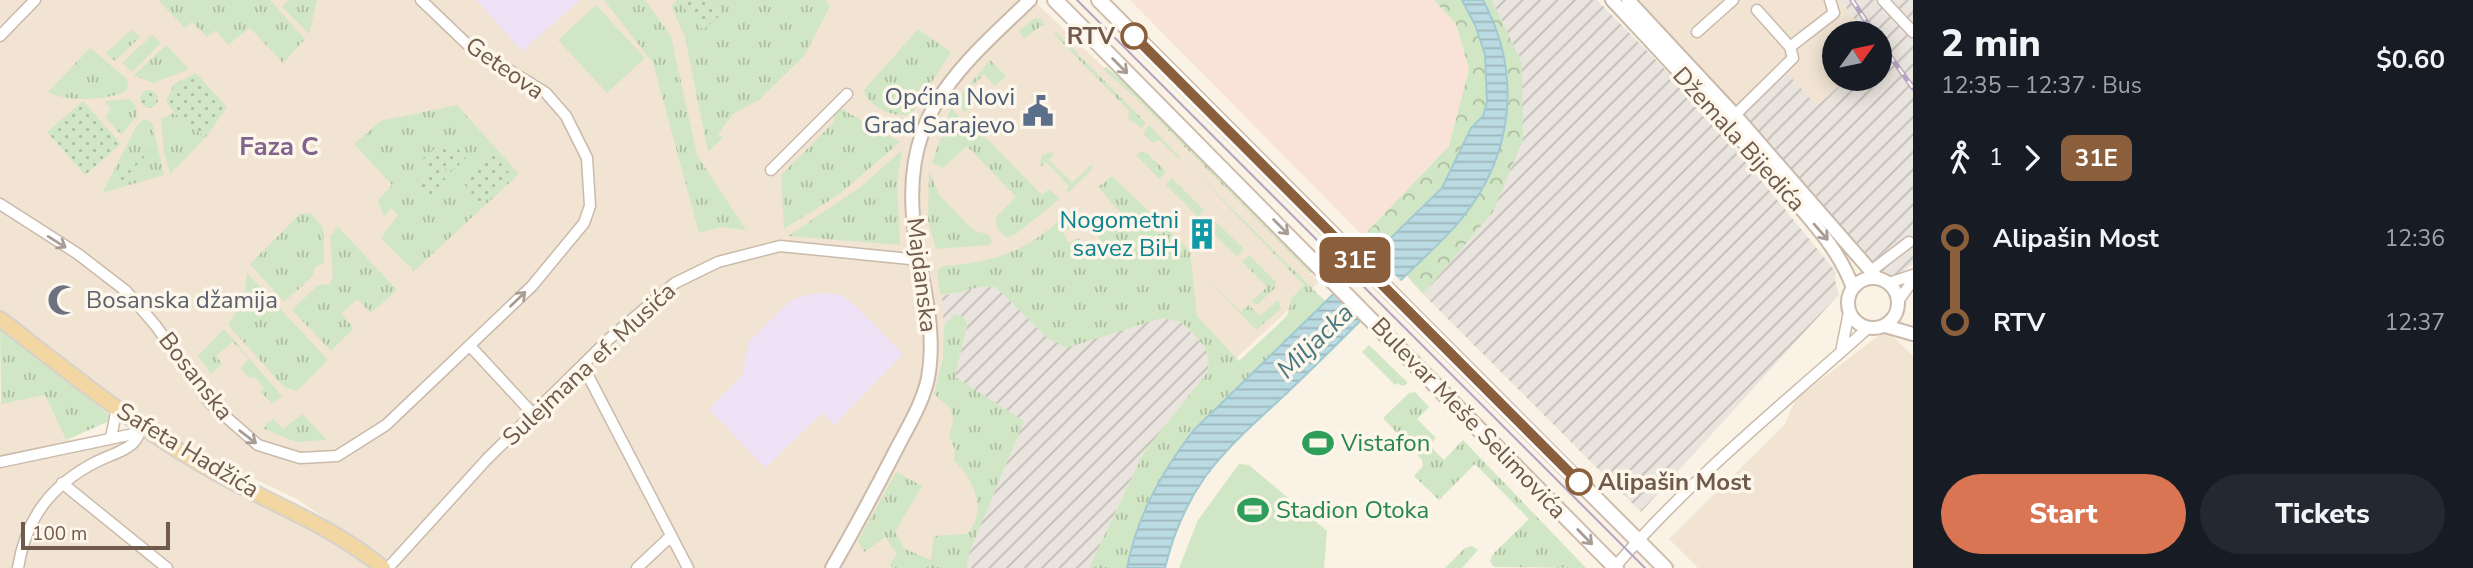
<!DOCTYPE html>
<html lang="en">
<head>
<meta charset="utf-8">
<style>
  :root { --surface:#171b24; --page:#242831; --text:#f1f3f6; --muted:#9ea1a6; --accent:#da7553 }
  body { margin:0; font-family:"Nunito Sans",sans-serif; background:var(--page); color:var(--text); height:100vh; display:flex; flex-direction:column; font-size:26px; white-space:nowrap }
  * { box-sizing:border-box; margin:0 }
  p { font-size:23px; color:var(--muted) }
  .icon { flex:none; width:38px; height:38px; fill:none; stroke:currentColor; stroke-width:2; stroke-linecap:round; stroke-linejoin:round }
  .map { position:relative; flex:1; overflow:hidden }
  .details { display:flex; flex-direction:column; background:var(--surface); width:560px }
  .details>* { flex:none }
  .badge { padding:0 14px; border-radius:10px; font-size:24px; line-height:46px }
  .needle { width:46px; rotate:57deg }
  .tools { position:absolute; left:1822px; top:21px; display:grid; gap:14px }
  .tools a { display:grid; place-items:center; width:70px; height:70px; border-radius:50%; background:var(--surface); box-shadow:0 4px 18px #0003; font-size:35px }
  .scale { position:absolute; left:21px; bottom:18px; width:149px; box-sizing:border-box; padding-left:7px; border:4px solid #705a4c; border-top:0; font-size:19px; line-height:24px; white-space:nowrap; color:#705a4c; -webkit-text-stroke:5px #fdf6ea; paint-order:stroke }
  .map>.badge { position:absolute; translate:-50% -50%; box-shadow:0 0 0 4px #fff }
  .legs { display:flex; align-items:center; gap:10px; height:77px; padding:0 28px; font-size:23px }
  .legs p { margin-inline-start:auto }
  .overview { display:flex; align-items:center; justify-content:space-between; height:119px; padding:0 28px }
  h1 { font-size:38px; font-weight:800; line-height:52px }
  .cta { display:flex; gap:14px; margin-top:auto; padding:14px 28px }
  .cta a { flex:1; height:80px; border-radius:42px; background:var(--accent); color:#fff; font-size:28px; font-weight:800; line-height:80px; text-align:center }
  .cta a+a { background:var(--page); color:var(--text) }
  ul { padding:0 28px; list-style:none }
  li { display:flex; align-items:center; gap:24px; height:84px; font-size:26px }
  li i { display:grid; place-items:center; width:10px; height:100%; margin:0 9px; background:currentColor }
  li i::after { content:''; width:18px; height:18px; margin:-9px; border:5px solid; border-radius:50%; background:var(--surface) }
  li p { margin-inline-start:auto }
  li:first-child i { background:linear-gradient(#0000 50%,currentColor 0) }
  li:last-child i { background:linear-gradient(currentColor 50%,#0000 0) }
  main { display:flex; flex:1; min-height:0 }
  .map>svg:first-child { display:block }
  .residential { fill:#f1e4d3 }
  .commercial { fill:#f9e3d8 }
  .industrial { fill:url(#industrial-furrows) }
  .education { fill:#efe1f6 }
  .grass { fill:url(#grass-tufts) }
  .forest { fill:url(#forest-crowns) }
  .park { fill:url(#park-dots) }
  .pitch { fill:#d1e6c4 }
  .water { fill:url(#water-rules); stroke:#a1c9d2; stroke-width:2 }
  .pier { fill:#faf2e4 }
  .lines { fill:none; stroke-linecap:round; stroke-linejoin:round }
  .minor-casing { stroke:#cabaab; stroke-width:13 }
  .tertiary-casing { stroke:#cabaab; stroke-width:16 }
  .secondary-casing { stroke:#cfbcac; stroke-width:18 }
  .primary-casing { stroke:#d7d1cd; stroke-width:18 }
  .minor { stroke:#fff; stroke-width:10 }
  .tertiary { stroke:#fff; stroke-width:12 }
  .secondary { stroke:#fff; stroke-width:14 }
  .primary { stroke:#f3d7a2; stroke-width:14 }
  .tram { stroke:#b5a4c2; stroke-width:2 }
  .rail-casing { stroke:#b5a4c2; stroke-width:5 }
  .rail { stroke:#fdf6ea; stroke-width:2.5; stroke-dasharray:8; stroke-linecap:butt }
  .oneway { stroke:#a99c94 }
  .line-1-casing { stroke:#fff; stroke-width:16 }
  .line-1 { stroke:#8b5e3c; stroke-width:10 }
  .stop-1-dot { fill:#fff; stroke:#8b5e3c; stroke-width:3.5 }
  .labels { text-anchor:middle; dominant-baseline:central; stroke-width:7; stroke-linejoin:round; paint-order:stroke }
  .stop-label { font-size:24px; font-weight:bold; fill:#705a4c; stroke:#fdf6ea; text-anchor:end }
  .street-label { font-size:24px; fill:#705a4c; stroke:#fdf6ea }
  .service-label { font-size:24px; fill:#4e5e75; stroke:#fdf6ea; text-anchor:end }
  .culture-label { font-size:24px; fill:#0d838f; stroke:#fdf6ea; text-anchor:end }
  .worship-label { font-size:24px; fill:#5b616d; stroke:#fdf6ea; text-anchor:start }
  .leisure-label { font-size:24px; fill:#27864d; stroke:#fdf6ea; text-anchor:start }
  .neighbourhood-label { font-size:26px; font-weight:bold; fill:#80648c; stroke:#fdf6ea }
  .water-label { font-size:26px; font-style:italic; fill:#477681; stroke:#fdf6ea }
</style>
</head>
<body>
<main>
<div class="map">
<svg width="1913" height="568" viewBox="0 0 1913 568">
  <defs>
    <pattern id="industrial-furrows" width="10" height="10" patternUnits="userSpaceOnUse" patternTransform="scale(1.75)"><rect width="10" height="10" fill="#eae4de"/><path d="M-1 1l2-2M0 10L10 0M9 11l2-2" fill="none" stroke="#c2bcb6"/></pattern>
    <pattern id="grass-tufts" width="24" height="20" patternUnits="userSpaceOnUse" patternTransform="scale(1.75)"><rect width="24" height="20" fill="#d1e6c4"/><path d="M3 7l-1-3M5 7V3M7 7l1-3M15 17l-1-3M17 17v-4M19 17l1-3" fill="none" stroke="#aebda1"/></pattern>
    <pattern id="forest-crowns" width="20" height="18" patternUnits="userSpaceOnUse" patternTransform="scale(1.75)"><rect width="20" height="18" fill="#d1e6c4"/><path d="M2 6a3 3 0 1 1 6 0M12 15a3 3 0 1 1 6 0" fill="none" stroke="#aebda1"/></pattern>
    <pattern id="park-dots" width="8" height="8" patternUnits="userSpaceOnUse" patternTransform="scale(1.75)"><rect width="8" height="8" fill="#d1e6c4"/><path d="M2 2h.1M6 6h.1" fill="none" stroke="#aebda1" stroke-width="1.8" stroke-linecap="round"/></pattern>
    <pattern id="water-rules" width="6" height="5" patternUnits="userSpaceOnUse" patternTransform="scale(1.75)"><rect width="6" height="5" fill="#badbe2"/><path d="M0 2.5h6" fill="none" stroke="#9cb5b9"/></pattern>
  </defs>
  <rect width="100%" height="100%" fill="#faf2e4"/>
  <path class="residential" d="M0,0H1033L1137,99L1319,282L1179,410L1144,452L1089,568H397L297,499L166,437L0,313Z
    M1611,0H1840L1865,33H1834V79H1847L1817,106L1735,115Z
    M1886,330L1913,356V568H1698L1669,539L1785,424L1796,399Z
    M45,395L66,440L142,434L213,480L357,551L375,568H0V402Z"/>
  <path class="commercial" d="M1130,0H1434L1456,24L1469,69L1449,146L1363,236Z"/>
  <path class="industrial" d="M1492,0H1597L1697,102L1836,272L1835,280L1839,294L1641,512L1423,294L1493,212L1522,63Z
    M1840,0H1913V264L1899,275L1887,278L1735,115L1785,71L1817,106L1847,79H1880V33H1865Z
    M986,286L1000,290L1046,337L1078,344L1162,318L1181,322L1205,347L1210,360L1207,373L1144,452L1089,568H967L968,556L1024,421L955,377L967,327L946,321L944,325L942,296Z"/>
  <path class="education" d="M476,0H580L522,51Z
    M822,293L841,295L859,309L903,354L834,425L822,413L765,468L709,409L742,376L749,341L788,303L804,295Z"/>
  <path class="grass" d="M158,0H270L305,39L283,63L250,28L228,45L216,30L207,37L192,22L185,28Z
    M288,0H317L309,34L282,7Z
    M604,0H645L671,36L697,155L746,230L721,227L699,233L653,63Z
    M677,0H825L830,6L805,55L759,100L733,114L718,134L723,138L708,152L685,37L671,6Z
    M1035,18L1042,19L1044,24L1024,39L1019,31Z
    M918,29L951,52L912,113C898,121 866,106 864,90Z
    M131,30L140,37L115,61L106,53Z
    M1056,32L1146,123L1141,128L1128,118L1129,111L1054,34Z
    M152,35L161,43L132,72L122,63Z
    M166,45L189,69L153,83L134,75Z
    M90,48L128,80L127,90C111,101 65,102 48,92Z
    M990,60L1006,76L995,86L984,74L971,88L980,99L965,112L955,102Z
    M1106,67L1133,89L1318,272L1310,273L1137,99L1103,69Z
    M129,99L135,104L137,116L121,135L105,117L111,109L105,101Z
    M457,105L519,174L414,271L381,238L398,215L391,208L384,217L378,200L392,185L354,144L381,121Z
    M840,108L900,142L841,193L784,229L781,175L834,122V112Z
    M951,108L977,136L981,133L1042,195L1049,189L1060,199L1016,234L1007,237C999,232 995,227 996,217L1016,197L967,146L943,168L932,163Z
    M174,113L206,137L170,174L164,152L161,119Z
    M144,119L152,122L164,175L102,193L137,125Z
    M1149,125L1181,158L1179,159L1159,140L1153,143L1143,134Z
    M902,150L897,184L900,245L788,236L862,186Z
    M1052,152L1054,154L1049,160L1072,183L1091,165L1093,168L1068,193L1066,190L1069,186L1046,162L1041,167L1040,164L1042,155Z
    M1140,152L1147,153L1166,172L1159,179L1136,155Z
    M1187,164L1326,302L1193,431L1142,514L1127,568H1089L1144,452L1207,373L1209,360L1205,347L1193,333L1181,322L1162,318L1066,348L1046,337L997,288C979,282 960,296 940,294L937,271L943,266C1002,262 1030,248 1073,209L1084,221L1063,232L1069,243L1079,238L1090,260L1106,252L1095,230L1114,217L1122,224L1127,220L1098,187L1112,176L1190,251L1197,316L1239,361L1287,316L1292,298L1304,285Z
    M929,171L939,195L973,230L989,235L992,242L989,245L936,249L928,220Z
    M1172,178L1204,210L1198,217L1166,185Z
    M310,213L323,227L324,263L315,267L312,277L284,302L250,264L300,214Z
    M1210,216L1244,249L1237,257L1203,223Z
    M338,227L397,290L371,313L357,299L341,314L354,328L331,351L292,310L318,285L329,284L333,278L330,236Z
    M1249,255L1276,282L1275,288L1257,305L1252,301L1267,287L1242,262Z
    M247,273L328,360L297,391L284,387L228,325L244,300Z
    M1204,275L1241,312L1249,305L1260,316L1278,300L1281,309L1256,330Z
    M955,314L963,316L967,324L955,377L1024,421L968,556L967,568H892L890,563L897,554L885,537L864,552L858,541L896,472L922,486L895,532L905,549L931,560L934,536L967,534C988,512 974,478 954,461L955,449L949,437L953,420L951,409L934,394L943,358L944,325Z
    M0,328L114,419L66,440L45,395L1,404Z
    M224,329L282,396L272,404L261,392L264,388L254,376L250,379L240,368L249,359L233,342L216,356L222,364L211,374L198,356Z
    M1369,345L1407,382V384L1402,386L1398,383L1395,385L1362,352Z
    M1415,392L1429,407L1417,419L1436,438L1429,445L1444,460L1463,440L1586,568L1494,567L1490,561L1493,554L1529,519L1475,464L1439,500L1414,476L1423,466L1422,460L1383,418L1409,393Z
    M302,414L327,440L296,442L262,428L273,419L283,429Z
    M1472,546L1478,550L1462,568H1445L1465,548Z"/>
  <path class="forest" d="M1434,0H1462L1465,3L1485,54L1487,102L1483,116L1471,128L1442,188L1378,252L1363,236L1449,146L1469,69L1456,24Z
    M1483,0H1492L1522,63L1523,140L1493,212L1423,294L1406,275L1436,247L1494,168L1492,16Z"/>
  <path class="park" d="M684,0H712L723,13L703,30L680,3Z
    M196,73L227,107L206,137L174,113L166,101L174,84Z
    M140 99a9 9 0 1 1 18 0a9 9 0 1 1-18 0Z
    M83,101L121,144L85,175L47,132Z
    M440,144L450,155L458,149L466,159L449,173L441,163L436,167L449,184L428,202L412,184L428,170L420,161Z
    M145,146L150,151L121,182L116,177Z
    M491,152L511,175L480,203L460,179Z"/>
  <path class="pitch" d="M596,5L645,58L607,93L558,40Z
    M1239,464L1249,465L1327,531L1324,568H1179L1198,520Z"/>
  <path class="water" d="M1462,0H1483C1522,73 1514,153 1463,217C1445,240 1423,258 1403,278C1366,315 1329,353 1290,390C1262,417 1229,444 1205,477C1186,504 1173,535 1165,568H1127C1137,516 1161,473 1193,431L1442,188L1471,128L1483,116L1487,102L1485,54L1475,25Z"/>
  <path class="pier" d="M1373,252L1403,283L1365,321L1334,290Z"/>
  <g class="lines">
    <defs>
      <path id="minor" d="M1883,0L1913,32
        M1697,32L1733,0
        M0,36L35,0
        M1790,47L1834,13L1830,0
        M1735,115L1793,58L1790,47L1757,10
        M771,170L847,94
        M0,204L78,254L126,291L156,326L210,403L258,445L300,458L337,456L386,425L532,286L584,223L590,206L587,158L566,116L546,93L467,44L421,0
        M1871,271L1909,242
        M1889,283L1913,275
        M1899,300L1913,280
        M470,346L533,414
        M1841,352L1849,312
        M583,366L688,568
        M111,437L117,409
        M0,462L138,433
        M62,483L167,568
        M18,568C26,518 51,485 96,462C107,456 127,451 135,441C138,437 139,432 143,427
        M388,568L487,459L609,339L675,283L718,262L780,246L920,260
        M637,568L671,536
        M1614,568C1690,479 1781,406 1868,328"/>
      <path id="tertiary" d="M1612,0C1671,63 1730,125 1786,191C1812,222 1839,249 1853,288
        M1628,0L1735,115L1877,278
        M1848 303a25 25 0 1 1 50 0a25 25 0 1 1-50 0Z
        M1885,326L1913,334
        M832,568C855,528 877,487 898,446C909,425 923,402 928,378C937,330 922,283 915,235C899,118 952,74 1030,0"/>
      <path id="secondary" d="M1055,0L1616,568
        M1099,0L1665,568"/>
      <path id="primary" d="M0,319C65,369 128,421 199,463C260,500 328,522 383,568"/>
    </defs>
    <use href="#minor" class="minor-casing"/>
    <use href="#tertiary" class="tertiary-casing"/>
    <use href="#secondary" class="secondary-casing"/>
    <use href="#primary" class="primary-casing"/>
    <use href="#minor" class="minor"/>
    <use href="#tertiary" class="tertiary"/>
    <use href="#secondary" class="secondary"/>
    <use href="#primary" class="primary"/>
    <path class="tram" d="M1077,0L1645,568"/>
    <defs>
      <path id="rail" d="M1852,0L1874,33
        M1880,42L1913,88"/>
    </defs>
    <use href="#rail" class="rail-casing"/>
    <use href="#rail" class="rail"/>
  </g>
  <defs><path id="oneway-shaft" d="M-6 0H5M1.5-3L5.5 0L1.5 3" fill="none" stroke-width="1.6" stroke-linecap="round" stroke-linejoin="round" transform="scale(1.75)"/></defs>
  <g class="oneway">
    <use href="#oneway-shaft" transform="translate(1120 66) rotate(45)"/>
    <use href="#oneway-shaft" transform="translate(1281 227) rotate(45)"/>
    <use href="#oneway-shaft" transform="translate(1821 232) rotate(49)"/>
    <use href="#oneway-shaft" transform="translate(57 242) rotate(32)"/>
    <use href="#oneway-shaft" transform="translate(518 299) rotate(-44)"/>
    <use href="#oneway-shaft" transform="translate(248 437) rotate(38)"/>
    <use href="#oneway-shaft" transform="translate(1585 537) rotate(46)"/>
  </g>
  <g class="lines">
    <defs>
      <path id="line-1" d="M1134,36L1579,482"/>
    </defs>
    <use href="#line-1" class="line-1-casing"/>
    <use href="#line-1" class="line-1"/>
  </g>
  <defs>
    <symbol id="civic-bare" viewBox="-9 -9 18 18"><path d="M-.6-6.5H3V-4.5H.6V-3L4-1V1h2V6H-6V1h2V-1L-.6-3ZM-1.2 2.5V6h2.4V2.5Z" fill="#5c6f8a" stroke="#fdf6ea" stroke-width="2.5" paint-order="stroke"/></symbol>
    <symbol id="building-bare" viewBox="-9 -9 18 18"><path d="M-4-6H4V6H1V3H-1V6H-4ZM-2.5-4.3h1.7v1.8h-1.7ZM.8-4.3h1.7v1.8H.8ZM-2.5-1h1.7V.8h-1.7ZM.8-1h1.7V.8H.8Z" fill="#0f9aa8" stroke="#fdf6ea" stroke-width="2.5" paint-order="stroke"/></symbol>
    <symbol id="mosque-bare" viewBox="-9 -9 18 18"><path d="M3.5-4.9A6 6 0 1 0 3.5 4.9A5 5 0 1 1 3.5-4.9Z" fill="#6b7280" stroke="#fdf6ea" stroke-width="2.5" paint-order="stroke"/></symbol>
    <symbol id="stadium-bare" viewBox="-9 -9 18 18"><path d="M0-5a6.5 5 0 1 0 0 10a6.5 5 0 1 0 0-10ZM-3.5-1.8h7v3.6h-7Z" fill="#2e9e5b" stroke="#fdf6ea" stroke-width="2.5" paint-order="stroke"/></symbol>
  </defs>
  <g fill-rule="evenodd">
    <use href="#civic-bare" x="1016" y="89" width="44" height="44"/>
    <use href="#building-bare" x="1180" y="212" width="44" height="44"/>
    <use href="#mosque-bare" x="41" y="278" width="44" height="44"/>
    <use href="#stadium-bare" x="1296" y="421" width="44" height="44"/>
    <use href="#stadium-bare" x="1231" y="488" width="44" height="44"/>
  </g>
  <g class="stop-1-dot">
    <circle cx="1134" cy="36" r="12"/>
    <circle cx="1579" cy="482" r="12"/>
  </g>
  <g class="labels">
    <g class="stop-label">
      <text x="1115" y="36">RTV</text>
      <text x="1598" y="482" text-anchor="start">Alipašin Most</text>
    </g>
    <g class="street-label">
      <text transform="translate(505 68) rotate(35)">Geteova</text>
      <text transform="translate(1739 139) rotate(48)">Džemala Bijedića</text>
      <text transform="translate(922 275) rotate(83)">Majdanska</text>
      <text transform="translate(589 364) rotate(-43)">Sulejmana ef. Musića</text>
      <text transform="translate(196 376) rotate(52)">Bosanska</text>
      <text transform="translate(1469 418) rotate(46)">Bulevar Meše Selimovića</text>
      <text transform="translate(188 450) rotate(31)">Safeta Hadžića</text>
    </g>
    <g class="service-label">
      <text x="1015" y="97">Općina Novi<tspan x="1015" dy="28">Grad Sarajevo</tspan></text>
    </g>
    <g class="culture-label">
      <text x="1179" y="220">Nogometni<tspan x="1179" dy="28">savez BiH</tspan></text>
    </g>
    <g class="worship-label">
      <text x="86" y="300">Bosanska džamija</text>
    </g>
    <g class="leisure-label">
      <text x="1341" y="443">Vistafon</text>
      <text x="1276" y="510">Stadion Otoka</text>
    </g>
    <g class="neighbourhood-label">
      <text x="279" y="146">Faza C</text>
    </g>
    <g class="water-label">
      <text transform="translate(1315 341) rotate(-44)">Miljacka</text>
    </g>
  </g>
</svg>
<div class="tools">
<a><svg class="needle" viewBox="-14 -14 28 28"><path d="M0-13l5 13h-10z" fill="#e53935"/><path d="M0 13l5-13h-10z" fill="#9ea1a6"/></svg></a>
</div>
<div class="scale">100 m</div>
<b class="badge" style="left:1355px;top:260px;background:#8b5e3c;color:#fff">31E</b>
</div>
<section class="details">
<div class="overview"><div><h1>2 min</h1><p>12:35 – 12:37 · Bus</p></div><b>$0.60</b></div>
<div class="legs"><svg class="icon" aria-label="walk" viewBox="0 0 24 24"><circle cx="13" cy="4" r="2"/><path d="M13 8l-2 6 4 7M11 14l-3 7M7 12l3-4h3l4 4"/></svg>1<svg class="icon" aria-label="forward" viewBox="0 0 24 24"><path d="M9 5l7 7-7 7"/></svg><b class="badge" style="background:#8b5e3c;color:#fff">31E</b></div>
<ul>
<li><i style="color:#8b5e3c"></i><b>Alipašin Most</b><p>12:36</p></li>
<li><i style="color:#8b5e3c"></i><b>RTV</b><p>12:37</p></li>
</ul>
<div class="cta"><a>Start</a><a>Tickets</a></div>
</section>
</main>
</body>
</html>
